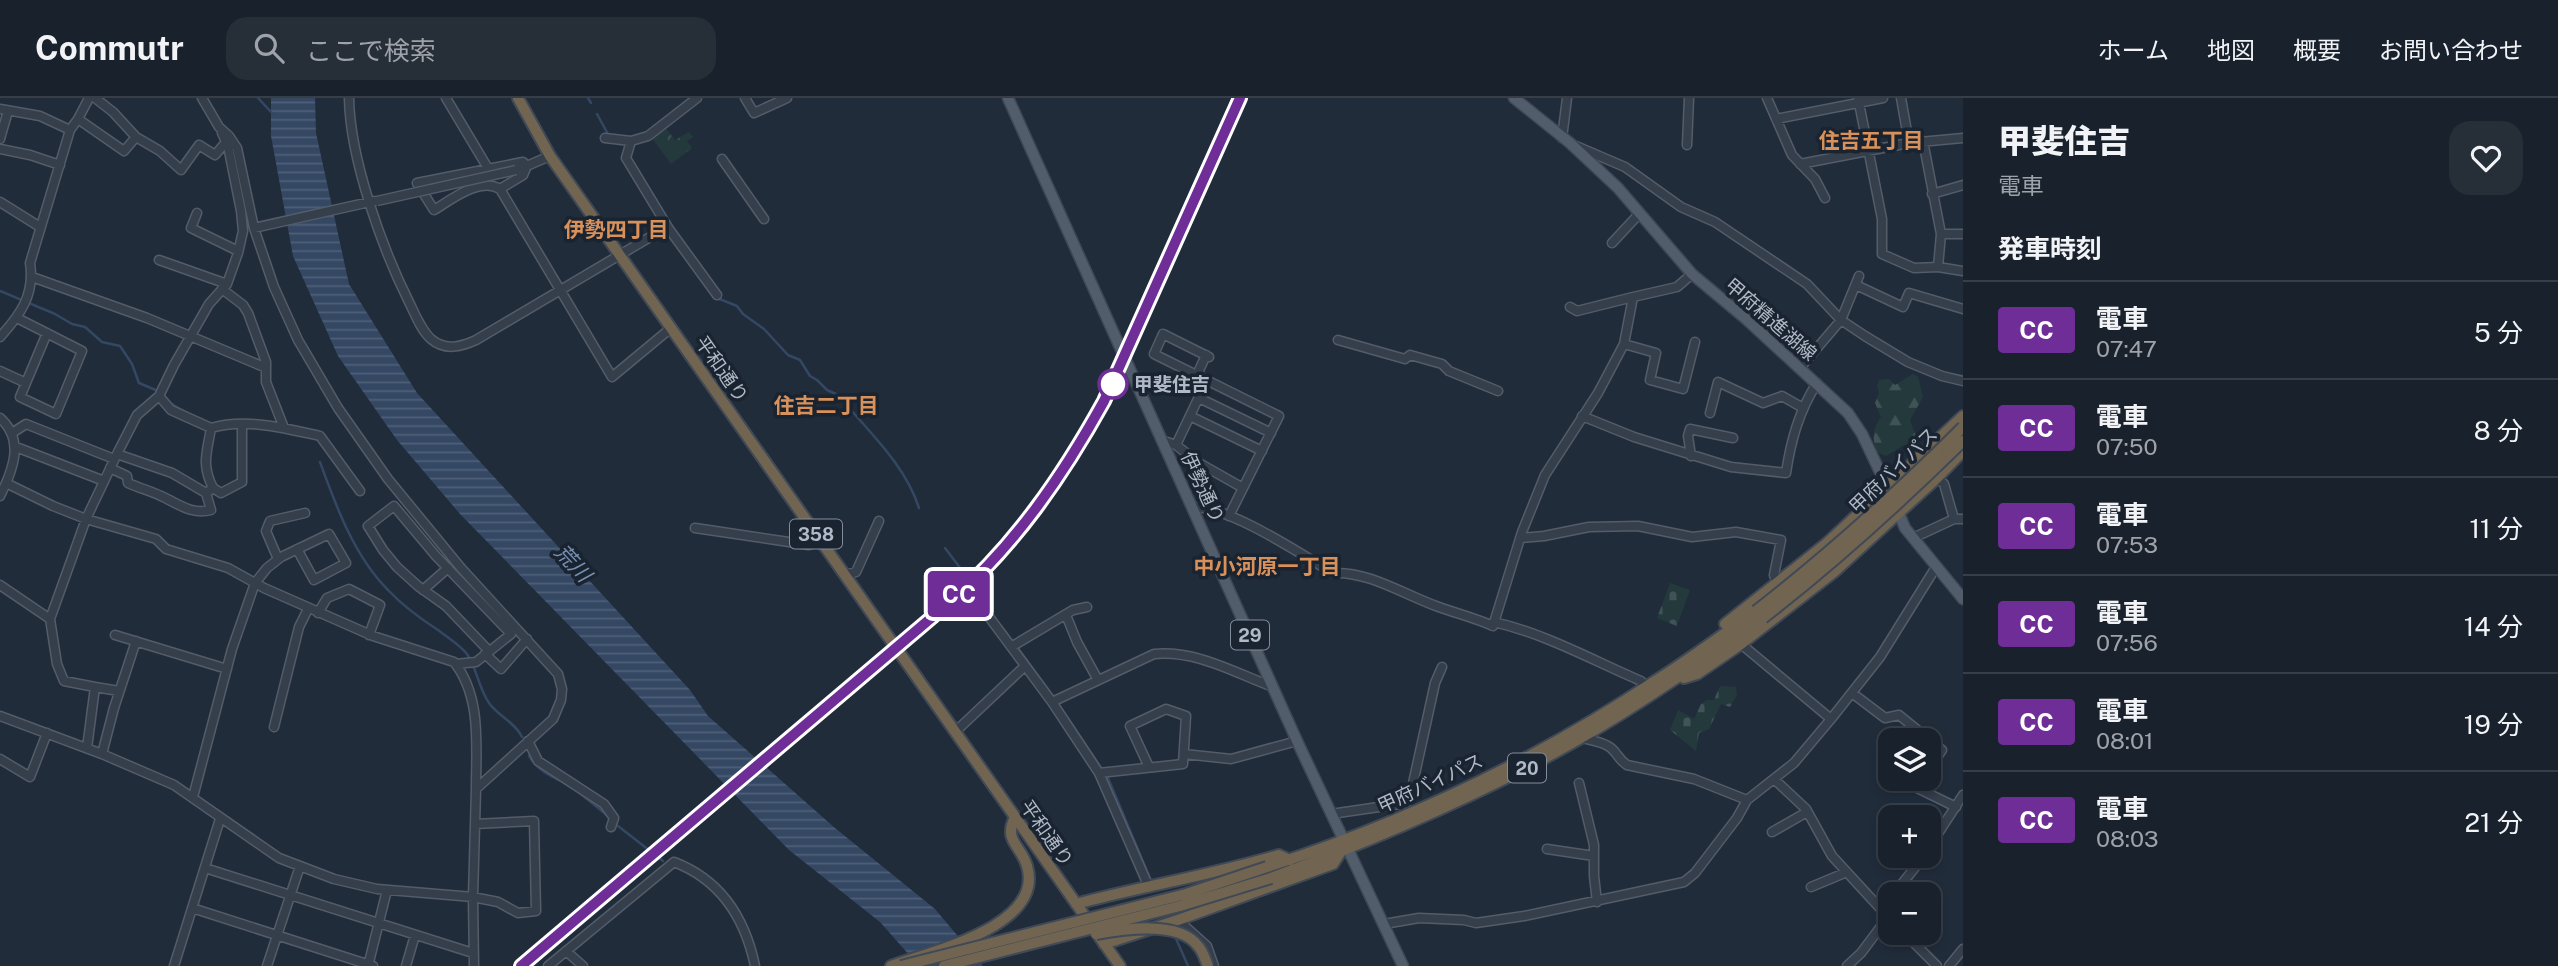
<!DOCTYPE html>
<html lang="ja">
<head>
<meta charset="utf-8">
<style>
  :root { --surface:#19212c; --page:#262e38; --text:#f1f3f6; --muted:#9fa3a9; --line:#373e48 }
  body { margin:0; font-family:"Public Sans","Noto Sans JP",sans-serif; background:var(--page); color:var(--text); height:100vh; display:flex; flex-direction:column; font-size:26px; white-space:nowrap }
  * { box-sizing:border-box; margin:0 }
  p { font-size:23px; color:var(--muted) }
  .icon { flex:none; width:38px; height:38px; fill:none; stroke:currentColor; stroke-width:2; stroke-linecap:round; stroke-linejoin:round }
  .map { position:relative; flex:1; overflow:hidden }
  .side { display:flex; flex-direction:column; background:var(--surface); width:595px }
  .side>* { flex:none }
  .badge { padding:0 14px; border-radius:5px; font-size:24px; line-height:46px }
  .tools { position:absolute; left:1878px; top:630px; display:grid; gap:14px }
  .tools a { display:grid; place-items:center; width:63px; height:63px; border-radius:14px; background:var(--surface); box-shadow:0 4px 10px #0003,0 0 0 2px var(--line); font-size:35px }
  .map>.badge { position:absolute; translate:-50% -50%; box-shadow:0 0 0 4px #fff }
  h2 { padding:0 35px; font-size:26px; line-height:63px }
  .round { display:grid; place-items:center; flex:none; width:74px; height:74px; border-radius:21px; background:var(--page) }
  .overview { display:flex; align-items:center; justify-content:space-between; height:119px; padding:0 35px }
  h1 { font-size:33px; font-weight:800; line-height:52px }
  ul { padding:0; list-style:none }
  li { display:flex; align-items:center; gap:21px; height:98px; padding:0 35px; border-top:2px solid var(--line) }
  li div { flex:1 }
  li b { display:block; font-size:26px }
  li em { font-style:normal }
  li .badge { min-width:77px; font-weight:700; text-align:center }
  header { display:flex; align-items:center; gap:42px; box-sizing:border-box; height:98px; padding:0 35px; background:var(--surface); border-bottom:2px solid var(--line) }
  header strong { font-size:33px }
  nav { display:flex; gap:38px; margin-inline-start:auto; font-size:24px }
  .search { width:490px; height:63px; background:var(--page); display:flex; align-items:center; gap:18px; box-sizing:border-box; padding:0 24px; border-radius:21px; color:var(--muted); font-size:26px }
  main { display:flex; flex:1; min-height:0 }
  .map>svg:first-child { display:block }
  .forest { fill:url(#forest-firs) }
  .cemetery { fill:url(#cemetery-stones) }
  .park { fill:url(#park-crowns) }
  .water { fill:url(#water-rules) }
  .lines { fill:none; stroke-linecap:round; stroke-linejoin:round }
  .stream { stroke:#344763; stroke-width:2.5 }
  .minor-tunnel { stroke:#364150; stroke-width:8; stroke-dasharray:8 4; stroke-linecap:butt }
  .minor-casing { stroke:#535c69; stroke-width:11 }
  .major-casing { stroke:#3e4754; stroke-width:13 }
  .highway-casing { stroke:#404956; stroke-width:14 }
  .minor { stroke:#353e4b; stroke-width:8 }
  .major { stroke:#525d6b; stroke-width:10 }
  .highway { stroke:#716551; stroke-width:10 }
  .rail-casing { stroke:#566272; stroke-width:5 }
  .rail { stroke:#1a2330; stroke-width:2.5; stroke-dasharray:8; stroke-linecap:butt }
  .minor-bridge-casing { stroke:#535c69; stroke-width:11; stroke-linecap:butt }
  .highway-bridge-casing { stroke:#404956; stroke-width:14; stroke-linecap:butt }
  .minor-bridge { stroke:#353e4b; stroke-width:8 }
  .highway-bridge { stroke:#716551; stroke-width:10 }
  .line-casing { stroke:#fff; stroke-width:16 }
  .line { stroke:#6f2d98; stroke-width:10 }
  .stop-dot { fill:#fff; stroke:#6f2d98; stroke-width:3.5 }
  .labels { text-anchor:middle; dominant-baseline:central; stroke-width:7; stroke-linejoin:round; paint-order:stroke }
  .shield { fill:#1a2330; stroke:#838c9a; stroke-width:2 }
  .shield-label { font-size:18px; font-weight:bold; fill:#b0b9c7 }
  .street-label { font-size:19px; fill:#b0b9c7; stroke:#1a2330 }
  .stop-label { font-size:19px; font-weight:bold; fill:#b0b9c7; stroke:#1a2330; text-anchor:start }
  .neighbourhood-label { font-size:21px; font-weight:bold; fill:#d8915a; stroke:#1a2330 }
  .water-label { font-size:21px; font-style:italic; fill:#768fb1; stroke:#1a2330 }
</style>
</head>
<body>
<header>
<strong>Commutr</strong>
<div class="search"><svg class="icon" aria-label="search" viewBox="0 0 24 24"><circle cx="10" cy="10" r="6"/><path d="M15 15l6 6"/></svg>ここで検索</div>
<nav><a>ホーム</a><a>地図</a><a>概要</a><a>お問い合わせ</a></nav>
</header>
<main>
<div class="map">
<svg width="1963" height="868" viewBox="0 0 1963 868">
  <defs>
    <pattern id="forest-firs" width="22" height="20" patternUnits="userSpaceOnUse" patternTransform="scale(1.75)"><rect width="22" height="20" fill="#23393c"/><path d="M5 1l3.5 6h-7zM16 11l3.5 6h-7z" fill="#405457"/></pattern>
    <pattern id="cemetery-stones" width="16" height="16" patternUnits="userSpaceOnUse" patternTransform="scale(1.75)"><rect width="16" height="16" fill="#23393c"/><path d="M2 7V4a2 2 0 0 1 4 0v3zM10 15v-3a2 2 0 0 1 4 0v3z" fill="#405457"/></pattern>
    <pattern id="park-crowns" width="20" height="18" patternUnits="userSpaceOnUse" patternTransform="scale(1.75)"><rect width="20" height="18" fill="#23393c"/><path d="M2 6a3 3 0 1 1 6 0M12 15a3 3 0 1 1 6 0" fill="none" stroke="#405457"/></pattern>
    <pattern id="water-rules" width="6" height="5" patternUnits="userSpaceOnUse" patternTransform="scale(1.75)"><rect width="6" height="5" fill="#344763"/><path d="M0 2.5h6" fill="none" stroke="#4f5f78"/></pattern>
  </defs>
  <rect width="100%" height="100%" fill="#212c3b"/>
  <path class="forest" d="M1913,276L1918,279L1923,299L1910,322L1918,343L1902,348L1886,358L1877,354C1872,339 1872,332 1881,319L1875,305L1879,295L1877,288L1879,282L1889,281L1895,287Z"/>
  <path class="cemetery" d="M1670,485L1690,492L1677,528L1657,520Z
    M1720,588L1736,589L1737,597L1730,609L1721,606L1709,631L1699,635L1696,653L1670,632L1678,612L1694,621L1701,606L1707,602H1714Z"/>
  <path class="park" d="M665,29L675,42L689,34L693,39L687,43L692,50L671,66L652,40Z"/>
  <path class="water" d="M271,0H315L316,35L349,186L417,295L690,592L708,618L835,730L935,811L983,868H919L880,824L789,752L460,416L397,342L338,258L293,158L271,38Z"/>
  <g class="lines">
    <path class="stream" d="M258,0L272,15
      M588,0L591,5
      M597,16L609,38
      M0,193L55,216L72,226L85,229L102,244L120,248L132,266L139,285L158,293
      M717,200L737,208L743,216L764,231L788,257L800,262L810,278L817,282L827,292L838,297C867,332 905,366 919,410
      M170,305L189,316
      M320,364C336,408 354,458 388,492C402,507 421,521 438,532C448,540 459,546 467,556C477,570 478,589 489,605C498,618 515,624 522,639
      M945,450L977,492
      M981,500L992,516
      M1001,528L1013,544
      M1017,549L1053,598L1108,680L1152,785
      M529,658C537,672 550,678 565,685
      M576,692L608,718
      M618,728L663,763
      M1174,836L1188,868"/>
    <path class="minor-tunnel" d="M1148,787L1168,830"/>
    <defs>
      <path id="minor" d="M95,0L113,14L136,39L160,53L181,72L199,47L215,57L226,44
        M202,0L219,29L229,38L237,50L254,130L274,189L298,242L338,310L388,381L461,470L558,576L562,591L561,602L553,621L476,691L473,799L474,868
        M349,0C350,61 382,150 409,204C415,216 421,232 431,241C445,253 461,249 476,242L667,129
        M446,0L489,72
        M697,0L648,38L631,43L626,60L669,131L717,197
        M745,0L754,15L787,0
        M1767,0L1792,57L1815,81L1825,100
        M1858,0L1882,121V156L1914,170L1938,169L1963,173
        M1901,0L1909,45
        M0,11L40,18L70,32
        M78,21L89,0
        M1776,21L1883,0
        M605,40L631,43
        M1562,40L1567,0
        M0,41L8,13
        M1923,43L1941,136L1938,169
        M1687,47L1689,0
        M1576,48L1625,69L1681,109L1715,124L1807,186L1841,222L1865,238L1908,264L1942,278L1963,283
        M0,51L30,57L60,67
        M722,61L764,121
        M1800,66L1909,45L1963,40
        M522,70L550,58
        M500,91L523,77L527,68L523,64L417,85L434,112C452,101 480,79 500,91L612,279L671,230
        M1932,96L1963,87
        M0,104L40,129
        M197,115L191,130L238,153
        M254,130L374,103
        M1941,136H1963
        M1612,145L1639,116
        M159,162L227,186
        M32,179L147,220L264,269
        M1856,187L1903,209L1909,195L1963,211
        M222,191L243,207L248,215L266,264V284L284,330
        M1570,209L1577,213L1633,199
        M17,220L82,253L56,316L20,299L47,235
        M0,239C20,217 35,197 30,165L70,32L78,21L124,53L136,39
        M1338,242L1405,261L1410,257L1442,266L1449,273L1498,293
        M1624,246L1656,255L1650,282L1683,291L1695,244
        M1209,259L1163,236L1154,256L1279,318L1229,418
        M1800,270L1841,222L1859,178
        M0,273L26,285
        M1197,277L1206,257
        M159,298L171,312L211,330C246,320 285,330 320,338L360,393
        M1199,300L1271,335
        M1710,315L1718,284L1763,305L1782,298L1803,310
        M1190,318L1262,353
        M1582,318L1634,339L1731,369L1786,375C1791,342 1799,313 1817,285
        M0,320C25,342 13,372 0,398
        M12,335L26,326L114,361
        M1161,342L1176,347L1199,365L1243,390
        M1176,347L1207,282
        M16,349L104,383
        M1691,358L1688,338L1690,331L1733,340
        M110,370L127,378L128,385C139,390 151,393 161,398C179,406 191,417 211,412L206,395L172,375L117,356
        M1937,380L1944,386L1954,421
        M6,385L53,408L86,421L156,441L166,451L228,470L264,490L373,538L454,564C482,599 476,649 476,691
        M213,390L221,395L242,384V326
        M209,393L213,390C201,366 207,355 211,330
        M1193,409C1231,409 1299,455 1333,475C1368,473 1403,496 1436,508C1455,515 1475,520 1493,528L1522,434L1545,377L1598,295L1624,246L1633,199L1677,189L1692,176
        M695,430L809,447L820,442
        M1520,440L1544,438L1589,429L1638,428L1692,439L1736,434L1781,442L1774,477L1777,485
        M1913,440L1954,421H1963
        M278,461L266,433L270,423L305,415
        M844,477L856,474L879,423
        M0,487L50,521L57,566L64,583L95,589L87,650
        M423,492L448,470
        M978,504L1052,604L1099,675L1148,787
        M318,515L327,500L349,491L380,507L369,537
        M1066,517L1077,544L1098,582
        M50,521L86,421L118,354L137,317L159,298L174,267L209,206L227,186L238,155L243,133L241,113L228,48L222,35
        M1494,524C1546,536 1592,562 1641,583L1646,589
        M115,537L227,571
        M1741,546L1831,621
        M1011,549L1073,512L1087,509
        M485,556L501,571L527,541
        M456,566L476,564L511,536L436,458L394,408L368,428L383,452L397,469L418,488L446,508L489,553
        M95,589L119,593
        M1852,595L1885,620L1899,617L1942,652L1928,673
        M1052,604L1154,556C1197,552 1235,575 1273,589
        M0,618L102,656L174,687L279,760L334,781L377,791L473,799L498,804L518,815L536,813L534,723L475,726
        M274,629L299,529L308,511
        M955,634L1025,568
        M1582,640C1591,642 1604,644 1611,650C1618,656 1619,662 1627,667L1694,681L1747,702
        M528,643L538,663L604,706L614,720L611,729
        M102,656L114,610L136,543
        M1184,656L1231,661L1297,643
        M0,661L30,679L47,635
        M1099,675L1183,666L1186,618L1166,611L1130,628L1149,669
        M1774,681L1806,711L1832,758L1890,821
        M1923,681L1917,690L1956,709
        M1579,685L1594,747V778L1597,804
        M193,699L232,551L255,485L267,470L281,459L329,436L346,465L314,482L297,451
        M1331,716L1406,705L1410,699L1435,585L1442,569
        M1772,734L1807,714
        M1547,751L1594,758
        M1928,751L1963,697
        M205,770L473,855
        M1811,789L1847,774
        M1894,796L1924,758
        M192,810L373,868
        M1178,822L1207,848L1214,868
        M1384,826L1419,820L1464,822L1476,825L1524,818L1684,784L1695,775L1737,720L1747,702L1794,665L1831,621L1880,559L1936,469
        M1904,835L1937,868
        M566,853L583,868
        M174,868L220,721
        M267,868L300,768
        M368,868L387,792
        M406,868L415,837
        M548,868L674,764C721,782 745,820 755,868
        M1847,868L1861,855L1888,819
        M1949,868L1963,851"/>
      <path id="major" d="M1008,0L1297,643L1403,868
        M1514,0L1570,45L1618,90L1692,176L1746,221L1848,315L1862,336L1890,395
        M1896,408L1905,430L1963,501"/>
      <path id="highway" d="M518,0L550,58L1120,868
        M1725,526L1827,445L1963,318
        M1684,580L1697,576L1741,546L1834,474L1937,380L1963,353
        M1267,769C1403,725 1536,662 1655,583C1690,561 1722,537 1756,513
        M1271,780C1377,741 1482,697 1581,640C1644,604 1703,562 1763,520
        M1076,806C1143,788 1212,777 1279,757L1290,762
        M1104,846L1178,822L1333,766L1340,755
        M891,868C932,853 1045,828 1027,768C1021,747 1003,743 1015,719"/>
    </defs>
    <use href="#minor" class="minor-casing"/>
    <use href="#major" class="major-casing"/>
    <use href="#highway" class="highway-casing"/>
    <use href="#minor" class="minor"/>
    <use href="#major" class="major"/>
    <use href="#highway" class="highway"/>
    <defs>
      <path id="rail" d="M521,868L975,482L1026,425L1057,383L1104,303L1240,0"/>
    </defs>
    <use href="#rail" class="rail-casing"/>
    <use href="#rail" class="rail"/>
    <defs>
      <path id="minor-bridge" d="M377,103L516,72"/>
      <path id="highway-bridge" d="M1756,513C1829,456 1897,395 1963,329
        M1763,520C1834,465 1898,407 1963,343
        M1096,836C1123,831 1179,822 1198,848C1203,853 1205,861 1208,868
        M901,868L1186,796L1267,769
        M944,868L1180,808L1271,780"/>
    </defs>
    <use href="#minor-bridge" class="minor-bridge-casing"/>
    <use href="#highway-bridge" class="highway-bridge-casing"/>
    <use href="#minor-bridge" class="minor-bridge"/>
    <use href="#highway-bridge" class="highway-bridge"/>
  </g>
  <g class="lines">
    <defs>
      <path id="line" d="M521,868L950,504C1015,447 1062,379 1104,303L1240,0"/>
    </defs>
    <use href="#line" class="line-casing"/>
    <use href="#line" class="line"/>
  </g>
  <circle class="stop-dot" cx="1113" cy="286" r="14"/>
  <g class="labels">
    <g class="shield">
      <rect x="790" y="421.5" width="52" height="29" rx="5"/>
      <rect x="1231" y="522.5" width="38" height="29" rx="5"/>
      <rect x="1508" y="655.5" width="38" height="29" rx="5"/>
    </g>
    <g class="shield-label">
      <text x="816" y="436">358</text>
      <text x="1250" y="537">29</text>
      <text x="1527" y="670">20</text>
    </g>
    <g class="street-label">
      <text transform="translate(1771 221) rotate(41)">甲府精進湖線</text>
      <text transform="translate(722 271) rotate(55)">平和通り</text>
      <text transform="translate(1893 372) rotate(-44)">甲府バイパス</text>
      <text transform="translate(1203 389) rotate(65)">伊勢通り</text>
      <text transform="translate(1430 685) rotate(-25)">甲府バイパス</text>
      <text transform="translate(1047 735) rotate(55)">平和通り</text>
    </g>
    <g class="stop-label">
      <text x="1134" y="286">甲斐住吉</text>
    </g>
    <g class="neighbourhood-label">
      <text x="1871" y="42">住吉五丁目</text>
      <text x="616" y="131">伊勢四丁目</text>
      <text x="826" y="307">住吉二丁目</text>
      <text x="1267" y="468">中小河原一丁目</text>
    </g>
    <g class="water-label">
      <text transform="translate(573 465) rotate(47)">荒川</text>
    </g>
  </g>
</svg>
<div class="tools">
<a><svg class="icon" aria-label="layers" viewBox="0 0 24 24"><path d="M12 4l9 5-9 5-9-5zM3 14l9 5 9-5"/></svg></a>
<a>+</a>
<a>−</a>
</div>
<b class="badge" style="left:959px;top:496px;background:#6f2d98;color:#fff">CC</b>
</div>
<section class="side">
<div class="overview"><div><h1>甲斐住吉</h1><p>電車</p></div><a class="round"><svg class="icon" aria-label="heart" viewBox="0 0 24 24"><path d="M12 20l-8-8c-3-5 5-10 8-4 3-6 11-1 8 4z"/></svg></a></div>
<h2>発車時刻</h2>
<ul>
<li><span class="badge" style="background:#6f2d98;color:#fff">CC</span><div><b>電車</b><p>07:47</p></div><em>5 分</em></li>
<li><span class="badge" style="background:#6f2d98;color:#fff">CC</span><div><b>電車</b><p>07:50</p></div><em>8 分</em></li>
<li><span class="badge" style="background:#6f2d98;color:#fff">CC</span><div><b>電車</b><p>07:53</p></div><em>11 分</em></li>
<li><span class="badge" style="background:#6f2d98;color:#fff">CC</span><div><b>電車</b><p>07:56</p></div><em>14 分</em></li>
<li><span class="badge" style="background:#6f2d98;color:#fff">CC</span><div><b>電車</b><p>08:01</p></div><em>19 分</em></li>
<li><span class="badge" style="background:#6f2d98;color:#fff">CC</span><div><b>電車</b><p>08:03</p></div><em>21 分</em></li>
</ul>
</section>
</main>
</body>
</html>
